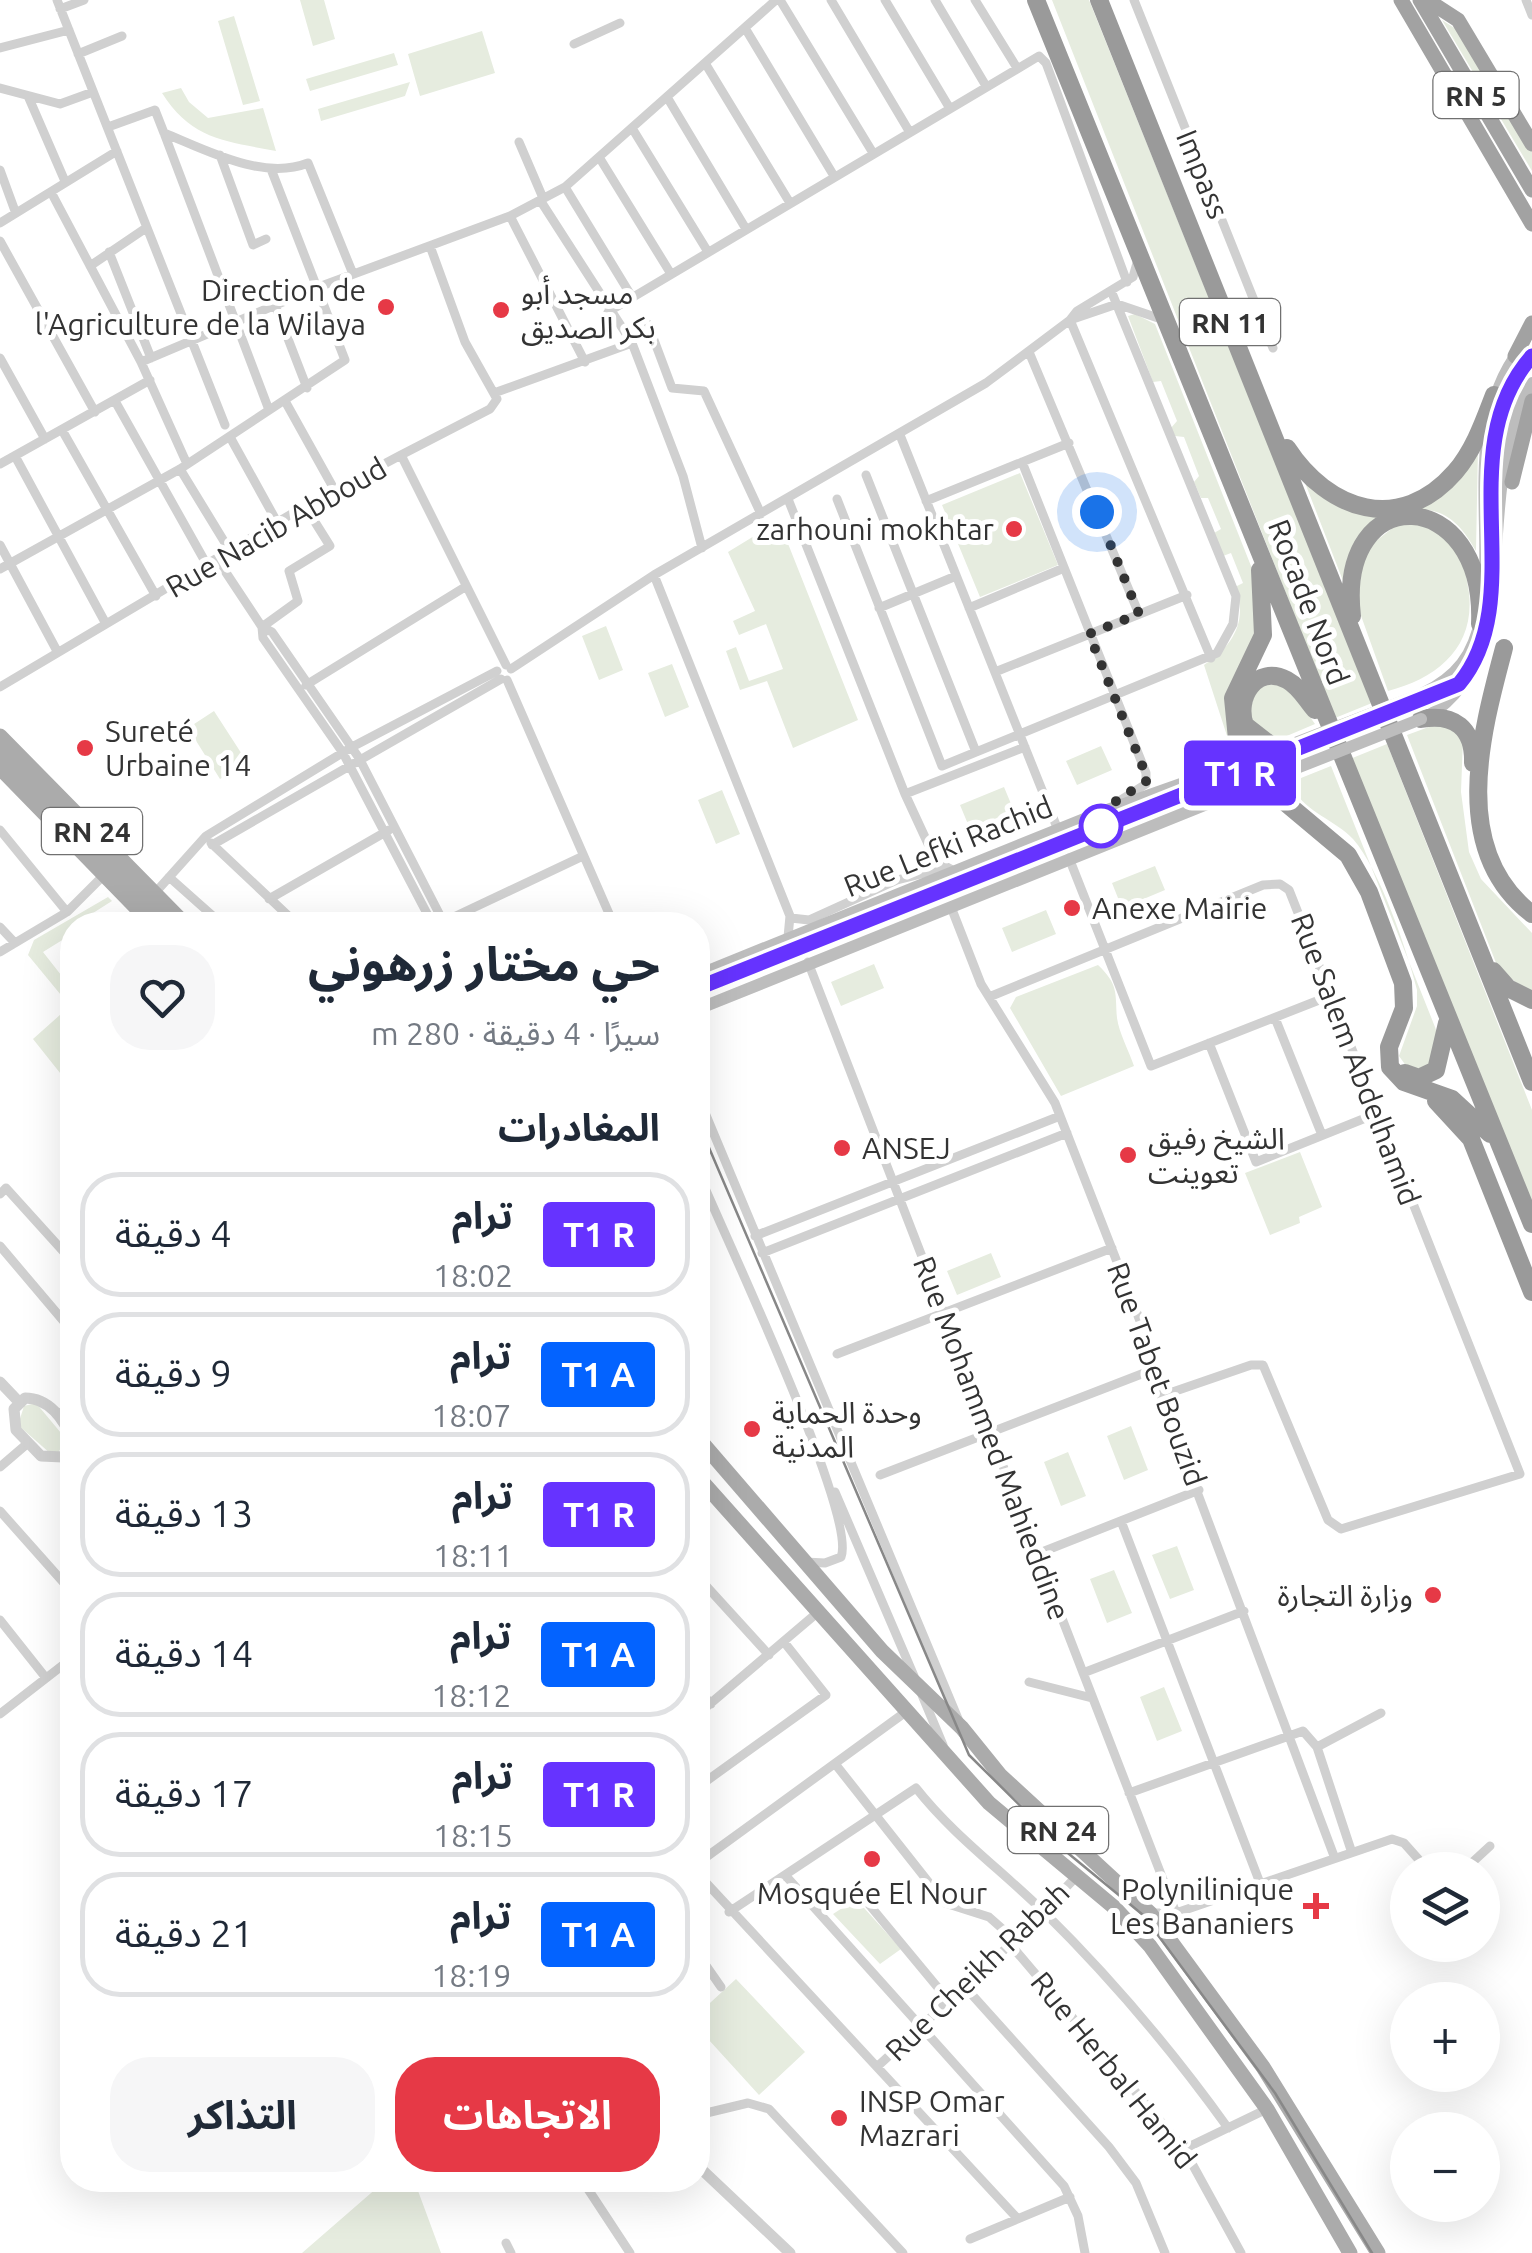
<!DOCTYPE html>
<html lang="ar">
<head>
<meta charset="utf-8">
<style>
  :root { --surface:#fff; --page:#f6f6f7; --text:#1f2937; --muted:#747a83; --line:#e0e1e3; --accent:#e63946 }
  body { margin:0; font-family:Ubuntu,"Noto Sans Arabic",sans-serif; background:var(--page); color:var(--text); direction:rtl; height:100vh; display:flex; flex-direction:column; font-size:38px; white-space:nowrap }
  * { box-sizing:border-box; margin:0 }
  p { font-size:32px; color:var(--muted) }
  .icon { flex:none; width:55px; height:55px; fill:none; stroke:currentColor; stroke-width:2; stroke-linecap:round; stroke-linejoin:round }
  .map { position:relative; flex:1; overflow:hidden; direction:ltr }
  .drawer { position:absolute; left:60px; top:912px; width:650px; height:1280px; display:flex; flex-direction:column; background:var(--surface); border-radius:40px; box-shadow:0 10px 40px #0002; direction:rtl }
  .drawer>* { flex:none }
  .badge { padding:0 20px; border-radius:8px; font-size:35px; line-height:65px }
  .tools { position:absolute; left:1390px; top:1852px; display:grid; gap:20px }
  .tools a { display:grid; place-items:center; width:110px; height:110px; border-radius:50%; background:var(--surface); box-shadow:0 10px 40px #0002; font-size:50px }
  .you { position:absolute; width:50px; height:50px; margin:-25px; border:8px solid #fff; border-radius:50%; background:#1a73e8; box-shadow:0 0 0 15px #1a73e833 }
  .map>.badge { position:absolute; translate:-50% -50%; box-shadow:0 0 0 5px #fff }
  h2 { padding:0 50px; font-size:38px; line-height:90px }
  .round { display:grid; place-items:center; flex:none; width:105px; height:105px; border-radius:40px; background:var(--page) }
  .summary { display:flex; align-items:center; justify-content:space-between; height:170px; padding:0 50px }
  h1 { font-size:48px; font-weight:700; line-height:75px }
  .button { display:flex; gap:20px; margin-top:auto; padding:20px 50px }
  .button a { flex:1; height:115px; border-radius:40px; background:var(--accent); color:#fff; font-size:40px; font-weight:700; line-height:115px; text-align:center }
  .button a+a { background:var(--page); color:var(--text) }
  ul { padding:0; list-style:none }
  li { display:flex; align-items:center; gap:30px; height:125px; margin:0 20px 15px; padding:0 30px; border:5px solid var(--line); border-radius:40px }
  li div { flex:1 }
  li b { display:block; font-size:38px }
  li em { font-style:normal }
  li .badge { min-width:110px; font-weight:700; text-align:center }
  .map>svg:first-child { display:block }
  .green { fill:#e6ecdf }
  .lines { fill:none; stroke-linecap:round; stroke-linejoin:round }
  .minor { stroke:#d0d0d0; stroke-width:9 }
  .tertiary { stroke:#d0d0d0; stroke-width:11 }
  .secondary { stroke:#bdbdbd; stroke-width:12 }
  .primary { stroke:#ababab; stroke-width:15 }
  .trunk { stroke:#a2a2a2; stroke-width:15 }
  .motorway { stroke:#9a9a9a; stroke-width:18 }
  .tram { stroke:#888; stroke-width:2.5 }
  .secondary-bridge { stroke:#bdbdbd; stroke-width:12 }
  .line-casing { stroke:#fff; stroke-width:22 }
  .line { stroke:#63f; stroke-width:15 }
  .walk { stroke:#333; stroke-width:10; stroke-dasharray:0 18 }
  .poi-dot { fill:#e63946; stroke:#fff; stroke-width:4 }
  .stop-dot { fill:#fff; stroke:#63f; stroke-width:5 }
  .labels { text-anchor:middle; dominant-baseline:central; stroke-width:10; stroke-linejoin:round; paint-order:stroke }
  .shield { fill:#fff; stroke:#707070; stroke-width:2.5 }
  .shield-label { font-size:28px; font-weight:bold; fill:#333 }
  .street-label { font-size:30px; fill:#333; stroke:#fff }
  .poi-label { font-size:30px; fill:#333; stroke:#fff; text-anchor:start }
</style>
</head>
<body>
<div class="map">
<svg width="1532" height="2253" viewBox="0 0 1532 2253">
  <rect width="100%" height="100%" fill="#fff"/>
  <path class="green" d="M300,0H324L335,39L313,46Z
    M1052,0H1089L1372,703L1335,718Z
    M234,16L260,101L243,105L218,21Z
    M1442,20L1459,31L1532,152V171Z
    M482,31L495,73L420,96L408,54Z
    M394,53L398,65L310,91L306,79Z
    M410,82L405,96L321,121L318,109Z
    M181,88L189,102L208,118L263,108L276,151C225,141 192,140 162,93Z
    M1135,314L1155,324L1253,571C1263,626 1249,710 1225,761L1205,767L1219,759L1229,742L1204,665C1232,647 1249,621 1235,587L1243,583L1231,553L1223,556L1214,533L1221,529L1208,498H1201L1194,482L1199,476L1184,437L1175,436L1171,428L1177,421L1161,381L1153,382L1128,316Z
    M1478,448L1476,551C1460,522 1442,505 1408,510Z
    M1020,473L1058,565L980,597L942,505Z
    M1302,475L1385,513L1345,586Z
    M779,521L858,720L793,748L767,681L740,690L726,651L736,647L749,681L783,669L766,624L739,635L733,621L755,611L728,552Z
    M1399,523L1433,526C1441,535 1453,545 1459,555C1466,566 1467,582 1469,593C1475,648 1437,678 1388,691L1355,599L1367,548Z
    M606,626L623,670L599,680L582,636Z
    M672,664L689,707L665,717L648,673Z
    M1286,683L1315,724L1282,738L1278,745L1248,717L1257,686Z
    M214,711L247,762L220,779L188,728Z
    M1437,724L1453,728L1463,739L1461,792L1469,852L1481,879L1532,933V995L1498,968L1407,735Z
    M1387,744L1532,1110V1205L1350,759Z
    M1101,746L1112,770L1077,785L1066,761Z
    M1331,766L1435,1027L1439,1039L1433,1066L1409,1070L1399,1056L1417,1006V990C1407,950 1380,870 1353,839C1335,820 1306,812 1294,790L1296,780Z
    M1004,787L1014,811L970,829L960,805Z
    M722,790L740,834L716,844L698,800Z
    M1155,866L1165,890L1122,908L1112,883Z
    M108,897L112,901L82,920L86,925H72V934L43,952L72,989V1088L33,1039L70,1006L28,955L34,940Z
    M1046,910L1056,934L1012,952L1002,928Z
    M874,964L884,988L841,1006L831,982Z
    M1098,965C1119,985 1115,993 1117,1018C1119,1033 1129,1051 1134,1066L1061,1096L1010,1008L1016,997Z
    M1300,1152L1322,1207L1299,1217L1300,1223L1270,1235L1245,1173Z
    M991,1253L1001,1277L957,1295L947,1271Z
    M36,1403L66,1439L58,1453L51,1454L18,1425L24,1406Z
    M1131,1426L1148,1470L1124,1480L1107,1436Z
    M1068,1452L1086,1496L1061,1506L1044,1462Z
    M1177,1546L1194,1590L1170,1599L1152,1555Z
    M1114,1570L1132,1613L1107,1623L1090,1579Z
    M1164,1687L1182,1731L1157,1741L1140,1697Z
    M856,1899L901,1949L880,1964L833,1914Z
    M736,1979L805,2052L759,2095L698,2028V2014Z
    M386,2180H414L441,2253H302Z"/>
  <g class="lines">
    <path class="minor" d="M57,0L225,425
      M780,0L873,153
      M831,0L909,131
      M885,0L949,107
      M935,0L986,86
      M975,0L1017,68
      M1134,0L1273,348
      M1526,0L1532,15
      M60,9L84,0
      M745,28L834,176
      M574,44L620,23
      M0,48L69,30
      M78,54L122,36
      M705,63L790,203
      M0,88L60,104L93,92
      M28,96L64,179
      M667,97L746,229
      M108,127L155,110L164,133C206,150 263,181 308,163L353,274
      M632,128L708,252
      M164,133L269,410
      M519,142L543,198
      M220,155L253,245L266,239
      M599,157L671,274
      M0,170L15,211
      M565,187L632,297
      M51,192L141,362L187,464
      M540,200L632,343L683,476L702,548
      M510,216L585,362
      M0,223L117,151
      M0,241L95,412
      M109,252L151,358
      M90,266L146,228
      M1117,304L1161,319
      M275,305L307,388
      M608,312L1039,56L1046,63L1127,282
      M1070,320L1211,658
      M1070,320L1077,311L1133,277L1137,263
      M648,324L672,388L704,391L761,514
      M1029,352L1139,614
      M0,358L45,439
      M141,362L316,288L510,216L565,187L776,0
      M494,393L632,343
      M115,401L207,565
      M285,401L334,489
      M62,430L156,596
      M900,435L1058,830
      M230,437L277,522
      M401,455L490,409L497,399L465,342L430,246
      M15,456L106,624
      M1022,462L1146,773V784L1116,803
      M0,464L150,380
      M180,469L230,551
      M866,475L976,752
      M788,499L905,794L936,861L954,871
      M837,499L942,766L1217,653L1233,624L1236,596L1112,293
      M926,501L1069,443
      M0,545L57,651
      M217,559L262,627L263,638L343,753L433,925
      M0,569L180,469L345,360L271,169
      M654,575L790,916L788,937
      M879,608L956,576
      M969,608L1064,568
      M262,627L272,632L359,758L445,925
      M262,627L298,601L289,571L330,546L305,506
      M511,669L654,575L986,383L1070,320L1117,304
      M995,672L1187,595
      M507,680L614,925
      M306,685L465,587
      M0,687L305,506L401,455L506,665
      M905,794L1025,747
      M0,830L67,912
      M211,843L298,925
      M212,845L501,679
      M1069,858L1151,1066L1332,995
      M169,877L223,925
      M154,894L206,836L352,747L497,671
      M269,899L389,830
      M951,907L981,984L1055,1103L1149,1344L1161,1396L1334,1856
      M791,918L809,920L897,880L945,868
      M439,924L581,857
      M0,927L15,943
      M0,952L67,912L103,876
      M808,962L1176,1913
      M989,997L1263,885L1280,884L1289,890L1520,1474L1341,1529L1328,1520L1263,1365H1251L1161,1396
      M1275,1018L1322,1135
      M1209,1043L1256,1162L1378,1113
      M698,1096L959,1721
      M698,1172C722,1230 858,1516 841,1557L825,1563L805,1562
      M0,1194L6,1188L72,1261
      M755,1236L1060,1116
      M0,1246L72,1331
      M762,1253L1067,1133
      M837,1354L1112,1248
      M59,1415L72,1402
      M0,1467L28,1443
      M880,1475L1152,1370
      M835,1492L914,1676
      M0,1511L72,1592
      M1121,1521L1260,1883
      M1037,1554L1199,1490
      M698,1577L769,1655
      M0,1620L46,1678
      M1083,1673L1244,1611
      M1029,1682L1092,1698
      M698,1689L711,1704
      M922,1695L943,1745
      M0,1714L72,1658
      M698,1714L817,1613
      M1317,1747L1381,1713
      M836,1765L945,1903L989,1917L1015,1940
      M698,1787L826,1695L784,1642
      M1129,1793L1303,1731L1317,1747L1351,1850
      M698,1863L907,1711
      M1464,1870L1490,1846
      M698,1874L1017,2218
      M785,1875L1064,2186L1078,2216L1085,2253
      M862,1896L949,2001
      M729,1912L916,1788C953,1835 1000,1869 1043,1911C1111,1978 1172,2050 1228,2128
      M1150,1913H1176L1392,1839L1404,1843L1428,1870
      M1010,1944L1184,2149L1241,2253
      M698,1954L721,1987
      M965,1987L1109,2147L1136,2183L1165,2253
      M879,2065L1015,1940L1075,1878
      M698,2115L748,2103L769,2109L903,2253
      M1184,2149L1267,2109
      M582,2180L630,2253
      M970,2239L1070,2197
      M506,2243L511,2253"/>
    <path class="tertiary" d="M0,1382L19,1402
      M25,1398C49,1398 64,1419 72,1440L63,1457L41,1456L16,1430L14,1409Z
      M698,2166L790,2253"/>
    <path class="secondary" d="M1484,597C1491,517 1467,417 1520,350
      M1422,694C1457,677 1474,655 1481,617
      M1428,716C1532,652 1467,493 1532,383
      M698,975L1099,813L1277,750
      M698,1009L1284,773"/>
    <path class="primary" d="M0,736L186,925
      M0,753L169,925
      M0,768L153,925
      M698,1438L882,1651L962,1728L1000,1775L1150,1913L1263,2067L1378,2253
      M698,1477L989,1803L1115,1908L1150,1946L1267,2109L1350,2253"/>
    <path class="trunk" d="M1401,0L1532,224
      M1420,0L1532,190
      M1427,0L1458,20L1532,144
      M1515,356L1532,323
      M1512,482L1532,401"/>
    <path class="motorway" d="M1036,0L1532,1224
      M1099,0L1532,1082
      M1287,448C1328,511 1400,535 1455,472C1474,450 1484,421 1494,395
      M1352,616C1336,479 1486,484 1480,624
      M1504,648C1481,734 1449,851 1532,914
      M1421,719C1454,713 1474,728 1473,763
      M1277,750L1245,725C1235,698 1256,664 1287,680C1300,687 1306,700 1315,710
      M1221,769L1238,749L1233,698L1263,635L1260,570
      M1238,792L1261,790L1280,798L1348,855L1369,892L1403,983L1404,1008L1389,1047L1390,1067L1404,1082L1452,1099L1490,1134
      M1493,971L1508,988L1532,1000
      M1405,1073L1419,1078L1436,1070L1447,1023
      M1436,1101L1471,1139L1532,1292"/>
    <path class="tram" d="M698,994L1103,830L1431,704C1532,644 1447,458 1532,362
      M698,1122L969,1755L1069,1854L1143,1915L1275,2093L1372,2253"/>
    <path class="secondary-bridge" d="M1277,750L1422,694
      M1284,773L1421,719"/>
  </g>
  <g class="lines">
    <defs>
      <path id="line" d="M698,988L1459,684C1532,596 1448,451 1532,356"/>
    </defs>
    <use href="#line" class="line-casing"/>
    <use href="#line" class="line"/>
    <path class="walk" d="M1097,512L1139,614L1089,634L1148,780L1098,813L1101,826"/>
  </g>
  <g class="poi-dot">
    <circle cx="386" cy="307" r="10"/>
    <circle cx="501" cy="310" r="10"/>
    <circle cx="1014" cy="529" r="10"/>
    <circle cx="85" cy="748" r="10"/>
    <circle cx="1072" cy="908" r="10"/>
    <circle cx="842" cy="1148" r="10"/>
    <circle cx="1128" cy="1155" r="10"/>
    <circle cx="752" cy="1429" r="10"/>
    <circle cx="1433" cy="1595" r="10"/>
    <circle cx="872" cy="1859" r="10"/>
    <path d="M1311 1891h10v10h10v10h-10v10h-10v-10h-10v-10h10z"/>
    <circle cx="839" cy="2118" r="10"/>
  </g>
  <circle class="stop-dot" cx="1101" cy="826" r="20"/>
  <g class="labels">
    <g class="shield">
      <rect x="1433.5" y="72" width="85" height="46" rx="8"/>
      <rect x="1180" y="299" width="100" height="46" rx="8"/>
      <rect x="42" y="808" width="100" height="46" rx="8"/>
      <rect x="1008" y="1807" width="100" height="46" rx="8"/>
    </g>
    <g class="shield-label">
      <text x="1476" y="95">RN 5</text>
      <text x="1230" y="322">RN 11</text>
      <text x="92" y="831">RN 24</text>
      <text x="1058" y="1830">RN 24</text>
    </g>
    <g class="street-label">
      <text transform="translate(1203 174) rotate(68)">Impass</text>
      <text transform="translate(276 527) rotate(-30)">Rue Nacib Abboud</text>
      <text transform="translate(1309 602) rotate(69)">Rocade Nord</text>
      <text transform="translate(948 846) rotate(-22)">Rue Lefki Rachid</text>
      <text transform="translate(1356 1059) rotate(69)">Rue Salem Abdelhamid</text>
      <text transform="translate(1157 1374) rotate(70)">Rue Tabet Bouzid</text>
      <text transform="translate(992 1438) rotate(69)">Rue Mohammed Mahieddine</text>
      <text transform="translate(977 1971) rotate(-44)">Rue Cheikh Rabah</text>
      <text transform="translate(1114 2070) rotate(51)">Rue Herbal Hamid</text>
    </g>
    <g class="poi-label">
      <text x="366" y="290" text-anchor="end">Direction de<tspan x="366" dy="34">l'Agriculture de la Wilaya</tspan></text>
      <text x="521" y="293">مسجد أبو<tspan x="521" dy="34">بكر الصديق</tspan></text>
      <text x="994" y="529" text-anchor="end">zarhouni mokhtar</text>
      <text x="105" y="731">Sureté<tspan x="105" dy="34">Urbaine 14</tspan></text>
      <text x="1092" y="908">Anexe Mairie</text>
      <text x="1148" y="1138">الشيخ رفيق<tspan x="1148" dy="34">تعوينت</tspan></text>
      <text x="862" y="1148">ANSEJ</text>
      <text x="772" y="1412">وحدة الحماية<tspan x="772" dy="34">المدنية</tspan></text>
      <text x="1413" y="1595" text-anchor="end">وزارة التجارة</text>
      <text x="1294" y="1889" text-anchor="end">Polynilinique<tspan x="1294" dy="34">Les Bananiers</tspan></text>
      <text x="872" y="1893" text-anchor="middle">Mosquée El Nour</text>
      <text x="859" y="2101">INSP Omar<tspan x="859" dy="34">Mazrari</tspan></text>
    </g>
  </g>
</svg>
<div class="tools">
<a><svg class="icon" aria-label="layers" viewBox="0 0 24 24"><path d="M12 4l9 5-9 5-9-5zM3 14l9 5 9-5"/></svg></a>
<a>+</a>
<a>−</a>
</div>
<div class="you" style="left:1097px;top:512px"></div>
<b class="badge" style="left:1240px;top:773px;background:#63f;color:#fff">T1 R</b>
<section class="drawer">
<div class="summary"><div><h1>حي مختار زرهوني</h1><p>سيرًا · 4 دقيقة · 280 m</p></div><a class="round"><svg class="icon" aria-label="heart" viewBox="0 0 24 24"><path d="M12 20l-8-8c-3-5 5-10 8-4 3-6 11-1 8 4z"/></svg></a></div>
<h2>المغادرات</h2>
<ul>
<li><span class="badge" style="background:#63f;color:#fff">T1 R</span><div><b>ترام</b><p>18:02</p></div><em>4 دقيقة</em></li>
<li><span class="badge" style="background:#0363ff;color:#fff">T1 A</span><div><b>ترام</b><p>18:07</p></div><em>9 دقيقة</em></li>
<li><span class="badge" style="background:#63f;color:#fff">T1 R</span><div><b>ترام</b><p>18:11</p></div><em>13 دقيقة</em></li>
<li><span class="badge" style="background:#0363ff;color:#fff">T1 A</span><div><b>ترام</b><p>18:12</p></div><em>14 دقيقة</em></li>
<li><span class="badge" style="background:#63f;color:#fff">T1 R</span><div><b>ترام</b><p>18:15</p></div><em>17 دقيقة</em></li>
<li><span class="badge" style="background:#0363ff;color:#fff">T1 A</span><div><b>ترام</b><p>18:19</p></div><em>21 دقيقة</em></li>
</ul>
<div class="button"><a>الاتجاهات</a><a>التذاكر</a></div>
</section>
</div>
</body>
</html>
